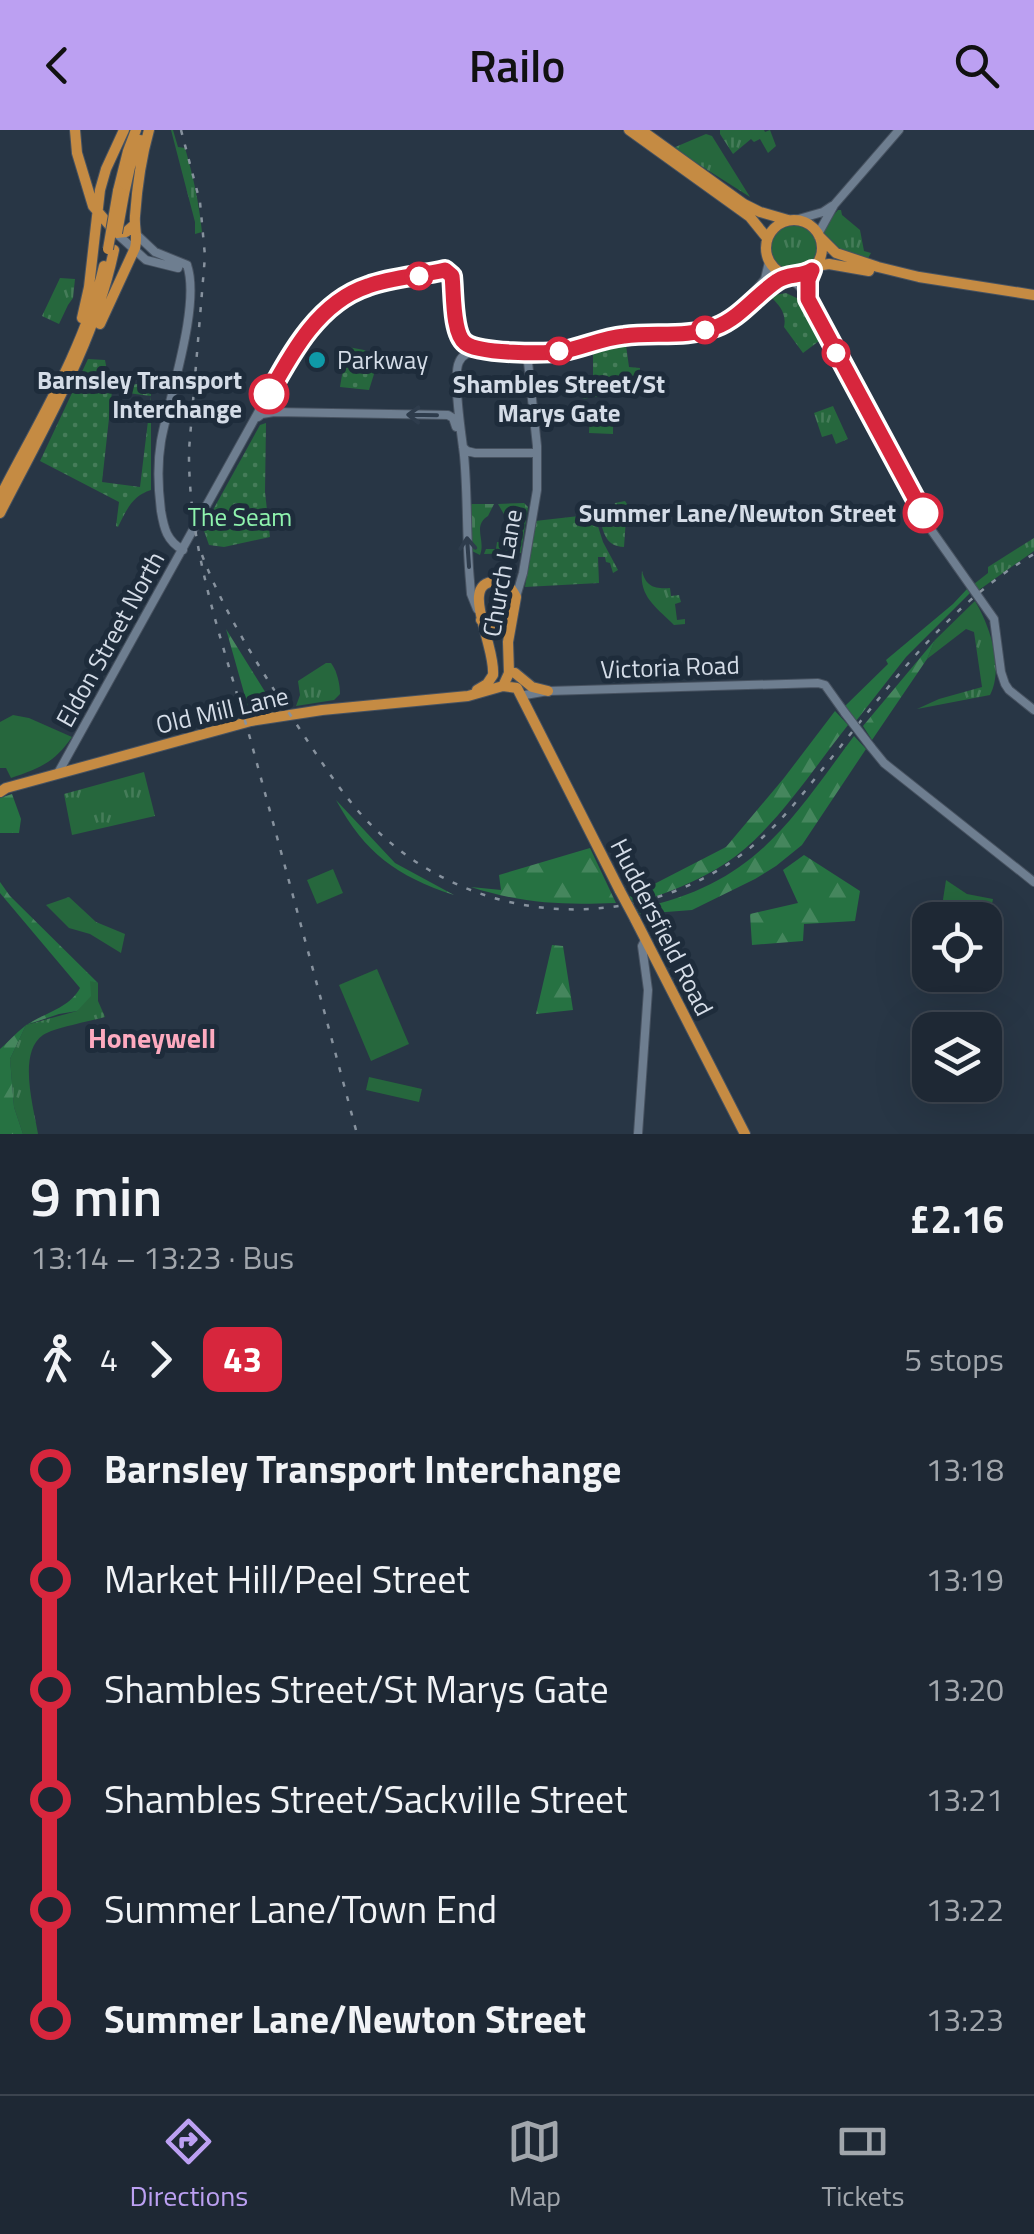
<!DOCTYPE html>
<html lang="en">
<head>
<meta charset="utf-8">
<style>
  :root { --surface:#1e2834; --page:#2b3440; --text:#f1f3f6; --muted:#a1a6ac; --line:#3c444f; --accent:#bca0f2 }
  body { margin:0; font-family:"Titillium Web",sans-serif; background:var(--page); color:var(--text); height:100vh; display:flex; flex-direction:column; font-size:38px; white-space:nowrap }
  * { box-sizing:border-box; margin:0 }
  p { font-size:32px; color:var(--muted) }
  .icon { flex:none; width:55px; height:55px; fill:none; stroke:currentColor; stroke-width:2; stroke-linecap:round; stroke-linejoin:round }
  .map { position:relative; height:1004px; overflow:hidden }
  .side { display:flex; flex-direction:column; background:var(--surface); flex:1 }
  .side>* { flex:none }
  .badge { padding:0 20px; border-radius:15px; font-size:35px; line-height:65px }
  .buttons { position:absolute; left:912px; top:772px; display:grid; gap:20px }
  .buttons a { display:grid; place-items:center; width:90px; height:90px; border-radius:20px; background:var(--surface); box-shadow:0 10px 40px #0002,0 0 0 2px var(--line); font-size:50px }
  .map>.badge { position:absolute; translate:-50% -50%; box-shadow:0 0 0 5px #fff }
  .legs { display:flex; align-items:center; gap:15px; height:110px; padding:0 30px; font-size:32px }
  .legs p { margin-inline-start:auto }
  .overview { display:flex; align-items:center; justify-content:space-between; height:170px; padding:0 30px }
  h1 { font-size:55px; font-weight:600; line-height:75px }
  ul { padding:0 30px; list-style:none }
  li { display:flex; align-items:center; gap:35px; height:110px; font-size:38px }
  li i { display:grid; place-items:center; width:15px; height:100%; margin:0 12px; background:currentColor }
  li i::after { content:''; width:25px; height:25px; margin:-12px; border:8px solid; border-radius:50%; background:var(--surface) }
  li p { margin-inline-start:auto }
  li:first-child i { background:linear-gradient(#0000 50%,currentColor 0) }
  li:last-child i { background:linear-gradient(currentColor 50%,#0000 0) }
  header { display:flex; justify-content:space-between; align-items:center; height:130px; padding:0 30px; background:var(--accent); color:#111; font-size:45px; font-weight:600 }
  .tabs { display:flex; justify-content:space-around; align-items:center; height:140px; border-top:2px solid var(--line); background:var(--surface); font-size:28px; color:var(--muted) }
  .tabs a { display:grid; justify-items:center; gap:5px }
  .tabs .active { color:var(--accent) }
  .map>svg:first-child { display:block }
  .grass { fill:url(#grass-tufts) }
  .forest { fill:url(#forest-firs) }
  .cemetery { fill:url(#cemetery-stones) }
  .park { fill:url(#park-dots); fill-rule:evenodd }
  .garden { fill:#26673d }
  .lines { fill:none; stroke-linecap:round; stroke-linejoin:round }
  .tertiary-casing { stroke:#475260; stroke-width:10 }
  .trunk-casing { stroke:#475260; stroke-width:12 }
  .tertiary { stroke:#6e7e90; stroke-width:8 }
  .trunk { stroke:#c58b43; stroke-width:10 }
  .rail { stroke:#87929e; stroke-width:2.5; stroke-dasharray:5 10; stroke-linecap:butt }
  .tertiary-bridge-casing { stroke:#475260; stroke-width:10; stroke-linecap:butt }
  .trunk-bridge-casing { stroke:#475260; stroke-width:12; stroke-linecap:butt }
  .tertiary-bridge { stroke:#6e7e90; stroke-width:8 }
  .trunk-bridge { stroke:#c58b43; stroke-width:10 }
  .oneway { stroke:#2e3c4c }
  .line-1-casing { stroke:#fff; stroke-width:22 }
  .line-1 { stroke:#d7263d; stroke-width:15 }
  .stop-1-dot { fill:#fff; stroke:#d7263d; stroke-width:5 }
  .culture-dot { fill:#0f9aa8; stroke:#1e2c3b; stroke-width:4 }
  .labels { text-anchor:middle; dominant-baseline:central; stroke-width:10; stroke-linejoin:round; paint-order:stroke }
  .poi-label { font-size:25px; fill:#d4dce7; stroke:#1e2c3b; text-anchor:start }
  .stop-label { font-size:25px; font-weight:bold; fill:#d4dce7; stroke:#1e2c3b; text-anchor:end }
  .park-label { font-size:25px; fill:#8ff4ae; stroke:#1e2c3b }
  .street-label { font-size:25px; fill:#d4dce7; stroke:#1e2c3b }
  .neighbourhood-label { font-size:28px; font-weight:bold; fill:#fdaabf; stroke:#1e2c3b }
</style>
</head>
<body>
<header><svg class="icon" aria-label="back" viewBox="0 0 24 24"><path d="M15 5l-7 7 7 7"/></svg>Railo<svg class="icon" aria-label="search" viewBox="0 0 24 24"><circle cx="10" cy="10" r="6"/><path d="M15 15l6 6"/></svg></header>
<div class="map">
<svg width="1034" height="1004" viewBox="0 0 1034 1004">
  <defs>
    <pattern id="grass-tufts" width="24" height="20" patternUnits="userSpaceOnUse" patternTransform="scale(2.5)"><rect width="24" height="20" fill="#26673d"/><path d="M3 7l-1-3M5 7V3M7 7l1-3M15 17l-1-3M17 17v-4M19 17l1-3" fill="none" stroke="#457c59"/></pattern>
    <pattern id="forest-firs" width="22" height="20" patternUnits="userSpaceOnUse" patternTransform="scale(2.5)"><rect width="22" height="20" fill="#267242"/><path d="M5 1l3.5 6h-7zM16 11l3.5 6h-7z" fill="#45865d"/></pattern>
    <pattern id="cemetery-stones" width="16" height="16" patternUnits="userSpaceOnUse" patternTransform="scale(2.5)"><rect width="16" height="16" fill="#26673d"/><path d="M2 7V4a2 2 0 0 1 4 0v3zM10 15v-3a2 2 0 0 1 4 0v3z" fill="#457c59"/></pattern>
    <pattern id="park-dots" width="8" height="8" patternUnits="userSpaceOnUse" patternTransform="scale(2.5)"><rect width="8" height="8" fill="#26673d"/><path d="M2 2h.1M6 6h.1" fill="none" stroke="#457c59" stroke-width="1.8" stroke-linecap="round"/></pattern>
  </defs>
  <rect width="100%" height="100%" fill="#283645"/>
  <path class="grass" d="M171,0H173L178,17L185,18C193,45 199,73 202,102L195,104V92Z
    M720,0H764L765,2L770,0L776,16L768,23L760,9L754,12L751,9L733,24L720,4Z
    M706,4L712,6L750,67L673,18Z
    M838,80H841L842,85L860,100L864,121L871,123L867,130L837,122L823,104L826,94Z
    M769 119a24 24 0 1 1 48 0a24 24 0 1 1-48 0Z
    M60,148L75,149L73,168L68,175L59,194L42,186Z
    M606,273L613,287V304L589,303L590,277Z
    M833,276L848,309L836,314L832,304L822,307L814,283Z
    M1034,408V421L979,460L974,454L988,443V437Z
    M642,441C646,457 655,459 670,458L671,466L679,465L681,472L675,474L677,490L685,489V494L674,495C657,478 639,467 642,441Z
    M975,471C990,496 1004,538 990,565L917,579L939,569L982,557L974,502L966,499L927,529L935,510Z
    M326,533H331C337,541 340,554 340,564L334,570L296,576L300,565L298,551Z
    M144,642L155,686L72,705L64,664Z
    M69,767L96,792L125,804L121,823L90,804L69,798L46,775Z
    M89,850L98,853V871L105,887C91,891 53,898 43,905C17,923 34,978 38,1004H23L14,977L10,929L26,895L77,881Z"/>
  <path class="forest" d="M967,459L970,463L906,527L856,591L845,576L888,534L886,530L953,474Z
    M226,499L277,581L250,584Z
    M935,510L927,529L872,610L863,596Z
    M835,581L848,595C813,639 773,702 726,733C699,751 666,763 635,774L629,767L726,717L784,648Z
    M854,606L866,619L802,715L776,736L755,749L692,780L640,784L637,779C754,754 787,696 854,606Z
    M12,664L21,689L19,703H0V668Z
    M336,670L395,733L454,765C396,746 365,723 336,670Z
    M590,718L616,773C562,775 524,774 471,757L501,760L499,745Z
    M804,725L860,761L855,791L804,794L803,811L752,815L750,784L798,773L783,740Z
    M0,752L10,766L98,853L90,851L91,866L77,881L59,884L26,895L10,929L14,977L23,1004H0V919C8,912 16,903 25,896C43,883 69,879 80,858L0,763Z
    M552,815L563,816L573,880L536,884Z"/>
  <path class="cemetery" d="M524,373L528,377L521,423L484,424L486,419H496L497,412L511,413L517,405V397L505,386L498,374Z
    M472,374H494L488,386C472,396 486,410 480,425L472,421L470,375Z"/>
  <path class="park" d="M786,163L803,171L823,208L803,223L784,197C787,183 779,175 770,166Z
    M626,215L629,237L640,238L639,260L582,269L593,265V224Z
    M348,217L364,220L379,228L369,260L340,257L343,239L339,237Z
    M88,229L105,230L110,258L151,252V360C132,366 127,379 118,397L116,396L119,372L40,331ZM112,261L151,266L140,357L102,352Z
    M266,293L265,362L270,407L224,417L209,415L203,398L260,295Z
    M625,371L627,374L624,417C605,416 604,403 599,386L612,383L615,373Z
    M588,385L596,390L603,412L618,440L613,443L610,433L606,432L605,427H598L599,453L525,457L535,391Z"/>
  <path class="garden" d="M13,585L29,588L72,607C54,633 40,638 11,648L6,638H0V592Z
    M333,739L343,763L317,774L307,750Z
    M946,750L967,764L993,769L990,784L942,776Z
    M377,839L409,914L371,931L339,855Z
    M369,947L422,959L419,972L366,960Z"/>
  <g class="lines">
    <defs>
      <path id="tertiary" d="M795,90L823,82L832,76
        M116,103L146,130L178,138
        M818,104L834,75L899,0
        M138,106L155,122L187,135
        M788,146L799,156L812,175L932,401L994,489L1001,542L1005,554L1009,560L1034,580
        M808,169V150L812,140
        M738,181L765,149L769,132
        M528,232L536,226L619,206L684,203L715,198L750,176L772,155L786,146
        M258,287L262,284L274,282L448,285L453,288L456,297
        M463,317L467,321L475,323H537
        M183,420C167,411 164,399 161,381C158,358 157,335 161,311C169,267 201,175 187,135
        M516,467L523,443L537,360V316L528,232
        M477,479L471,464L470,451C466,409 468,367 464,325C462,308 452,246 459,232C462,224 471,222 478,220
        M525,565L548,561L818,553L825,555L845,583
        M871,617L884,633L1034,752
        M58,643L275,252C300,213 325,166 374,154C398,148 422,146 445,140L452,146C454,164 453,186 458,203C467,228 528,221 550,222
        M638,1004L648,860L642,816L645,810"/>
      <path id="trunk" d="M75,0L77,23L93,76L116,103L126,102L134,95
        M629,0L750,87L767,108
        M641,0L744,74L760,82L788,90
        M118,61L128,21L136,0
        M124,64L130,37L140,10
        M766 118a28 28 0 1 1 56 0a28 28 0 1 1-56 0Z
        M819,106L836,123L878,137L919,147L1034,165
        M816,136L829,134L869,141
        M82,188L89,157L100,60L106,39L124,0
        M100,194L135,118C138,106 134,98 135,86C137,57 141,28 149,0
        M0,367C38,293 85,218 104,136
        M0,383C43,298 94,215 114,120
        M481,490C494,496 502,498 512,487
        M515,543L532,557L548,561
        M517,558L620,761
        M477,560L487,554L493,545C494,532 489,518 486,505C483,490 466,449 498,452C507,452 512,459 516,467L508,512L509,543L503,556
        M0,662L6,658L251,591L322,580L468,566L503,556L517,558
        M635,789L745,1004"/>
    </defs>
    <use href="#tertiary" class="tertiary-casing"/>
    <use href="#trunk" class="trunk-casing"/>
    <use href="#tertiary" class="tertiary"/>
    <use href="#trunk" class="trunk"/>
    <path class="rail" d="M181,0L200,72L205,126L189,320C188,420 223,513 250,608C286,740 322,872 357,1004
      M202,425C224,482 256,532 289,583C310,614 330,647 354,676C419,755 523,793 624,775C676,766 725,742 764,706C790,682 811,653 833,626C893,551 950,473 1034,424"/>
    <defs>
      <path id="tertiary-bridge" d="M845,583L871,617"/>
      <path id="trunk-bridge" d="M117,103L124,64
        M108,119L118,61
        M620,761L635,789"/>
    </defs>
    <use href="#tertiary-bridge" class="tertiary-bridge-casing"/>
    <use href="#trunk-bridge" class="trunk-bridge-casing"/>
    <use href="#tertiary-bridge" class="tertiary-bridge"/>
    <use href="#trunk-bridge" class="trunk-bridge"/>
  </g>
  <defs><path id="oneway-shaft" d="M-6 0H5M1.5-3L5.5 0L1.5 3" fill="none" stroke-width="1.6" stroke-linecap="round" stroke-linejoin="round" transform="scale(2.5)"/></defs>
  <g class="oneway">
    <use href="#oneway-shaft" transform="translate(422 285) rotate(-179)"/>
    <use href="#oneway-shaft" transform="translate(468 422) rotate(-94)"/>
  </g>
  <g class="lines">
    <defs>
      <path id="line-1" d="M269,264C292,222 319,172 368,156C392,147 420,146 445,140L452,146C454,162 452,203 465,213C478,224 546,224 564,221C584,217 603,208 624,206C654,202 687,208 716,197C740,188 756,165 777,151C788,143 801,147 812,140L808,150V169L923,383"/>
    </defs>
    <use href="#line-1" class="line-1-casing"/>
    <use href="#line-1" class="line-1"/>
  </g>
  <g class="stop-1-dot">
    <circle cx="419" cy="146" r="12"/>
    <circle cx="705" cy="200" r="12"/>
    <circle cx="559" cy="221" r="12"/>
    <circle cx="836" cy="223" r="12"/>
    <circle cx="269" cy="264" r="18"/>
    <circle cx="923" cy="383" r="18"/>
  </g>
  <circle class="culture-dot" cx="317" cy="230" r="10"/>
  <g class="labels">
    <g class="poi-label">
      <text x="337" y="230">Parkway</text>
    </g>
    <g class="stop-label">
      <text x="242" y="250">Barnsley Transport<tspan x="242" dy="29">Interchange</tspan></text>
      <text x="559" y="254" text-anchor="middle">Shambles Street/St<tspan x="559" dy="29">Marys Gate</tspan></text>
      <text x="896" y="383">Summer Lane/Newton Street</text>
    </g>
    <g class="park-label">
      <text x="240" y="387">The Seam</text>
    </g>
    <g class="street-label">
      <text transform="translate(502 443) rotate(-80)">Church Lane</text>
      <text transform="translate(110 509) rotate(-61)">Eldon Street North</text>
      <text transform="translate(670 537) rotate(-2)">Victoria Road</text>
      <text transform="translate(222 580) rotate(-13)">Old Mill Lane</text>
      <text transform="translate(662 797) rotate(63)">Huddersfield Road</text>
    </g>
    <g class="neighbourhood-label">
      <text x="152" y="907">Honeywell</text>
    </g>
  </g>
</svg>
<div class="buttons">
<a><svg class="icon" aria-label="locate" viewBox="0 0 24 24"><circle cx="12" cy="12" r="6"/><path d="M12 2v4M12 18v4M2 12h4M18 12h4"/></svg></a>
<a><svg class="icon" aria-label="layers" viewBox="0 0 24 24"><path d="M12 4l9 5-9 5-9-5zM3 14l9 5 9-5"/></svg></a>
</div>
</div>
<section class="side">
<div class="overview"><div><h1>9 min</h1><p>13:14 – 13:23 · Bus</p></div><b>£2.16</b></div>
<div class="legs"><svg class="icon" aria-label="walk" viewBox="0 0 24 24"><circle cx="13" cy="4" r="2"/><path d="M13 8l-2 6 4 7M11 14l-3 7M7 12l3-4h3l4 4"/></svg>4<svg class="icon" aria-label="forward" viewBox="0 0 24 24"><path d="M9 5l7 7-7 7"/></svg><b class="badge" style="background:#d7263d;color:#fff">43</b><p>5 stops</p></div>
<ul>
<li><i style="color:#d7263d"></i><b>Barnsley Transport Interchange</b><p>13:18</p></li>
<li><i style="color:#d7263d"></i><span>Market Hill/Peel Street</span><p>13:19</p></li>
<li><i style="color:#d7263d"></i><span>Shambles Street/St Marys Gate</span><p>13:20</p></li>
<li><i style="color:#d7263d"></i><span>Shambles Street/Sackville Street</span><p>13:21</p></li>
<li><i style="color:#d7263d"></i><span>Summer Lane/Town End</span><p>13:22</p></li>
<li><i style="color:#d7263d"></i><b>Summer Lane/Newton Street</b><p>13:23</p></li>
</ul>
</section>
<nav class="tabs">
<a class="active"><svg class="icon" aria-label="directions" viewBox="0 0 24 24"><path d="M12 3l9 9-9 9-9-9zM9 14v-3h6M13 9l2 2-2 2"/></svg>Directions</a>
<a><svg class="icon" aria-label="map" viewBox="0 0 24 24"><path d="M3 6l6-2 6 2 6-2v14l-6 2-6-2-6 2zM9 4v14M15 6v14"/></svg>Map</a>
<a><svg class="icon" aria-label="tickets" viewBox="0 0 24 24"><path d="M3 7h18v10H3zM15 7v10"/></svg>Tickets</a>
</nav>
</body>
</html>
